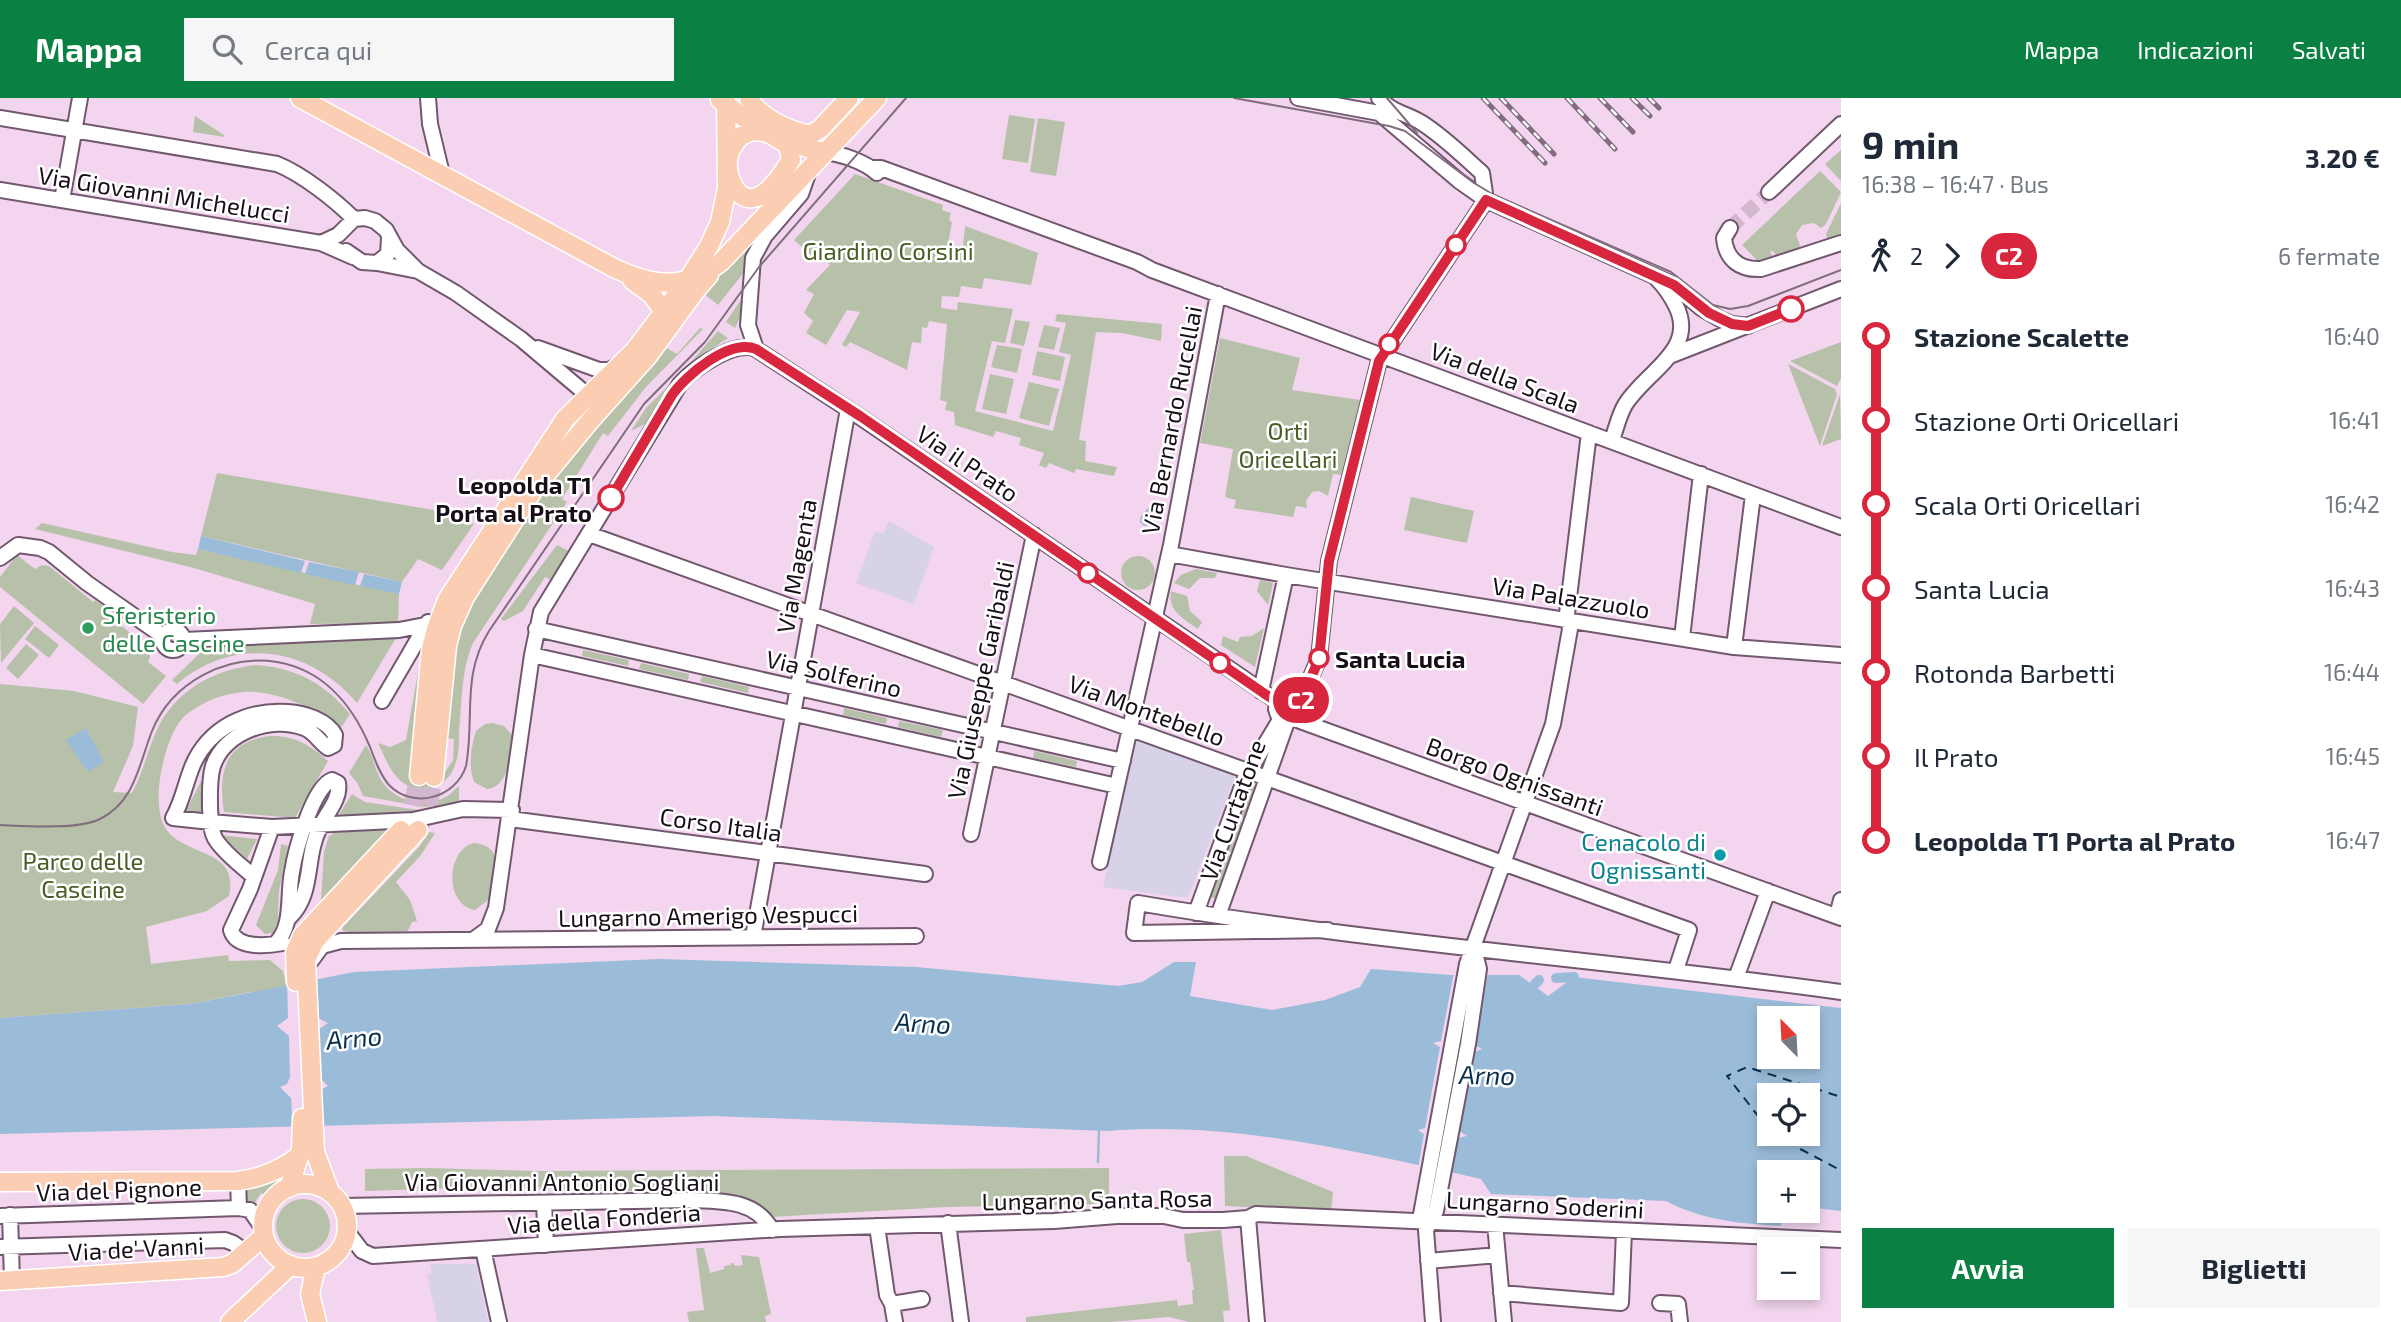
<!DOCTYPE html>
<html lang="it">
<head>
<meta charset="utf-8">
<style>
  :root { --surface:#fff; --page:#f6f6f7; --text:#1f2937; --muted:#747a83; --accent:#0b8043 }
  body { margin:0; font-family:"Exo 2",sans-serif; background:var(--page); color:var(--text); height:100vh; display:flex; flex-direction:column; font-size:26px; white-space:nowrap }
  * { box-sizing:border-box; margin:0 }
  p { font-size:23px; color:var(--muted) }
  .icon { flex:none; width:38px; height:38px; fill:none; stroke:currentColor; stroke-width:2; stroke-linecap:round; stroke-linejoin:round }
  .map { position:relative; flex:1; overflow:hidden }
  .panel { display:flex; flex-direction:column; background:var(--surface); width:560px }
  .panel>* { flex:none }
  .badge { padding:0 14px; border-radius:23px; font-size:24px; line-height:46px }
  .needle { width:46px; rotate:336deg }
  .tools { position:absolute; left:1757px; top:908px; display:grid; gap:14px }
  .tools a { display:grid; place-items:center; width:63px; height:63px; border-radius:0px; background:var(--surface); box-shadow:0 4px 10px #0003; font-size:35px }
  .map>.badge { position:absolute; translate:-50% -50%; box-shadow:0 0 0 4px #fff }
  .legs { display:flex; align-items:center; gap:10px; height:77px; padding:0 21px; font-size:23px }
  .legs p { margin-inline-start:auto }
  .summary { display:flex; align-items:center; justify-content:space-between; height:119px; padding:0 21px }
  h1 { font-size:38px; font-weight:700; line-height:52px }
  .primary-button { display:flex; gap:14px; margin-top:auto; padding:14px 21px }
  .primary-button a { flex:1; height:80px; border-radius:0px; background:var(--accent); color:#fff; font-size:28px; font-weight:700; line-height:80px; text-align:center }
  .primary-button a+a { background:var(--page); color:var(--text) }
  ul { padding:0 21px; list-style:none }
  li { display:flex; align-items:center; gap:24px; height:84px; font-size:26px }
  li i { display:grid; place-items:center; width:10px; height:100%; margin:0 9px; background:currentColor }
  li i::after { content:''; width:18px; height:18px; margin:-9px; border:5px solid; border-radius:50%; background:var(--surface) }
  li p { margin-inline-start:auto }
  li:first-child i { background:linear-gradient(#0000 50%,currentColor 0) }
  li:last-child i { background:linear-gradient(currentColor 50%,#0000 0) }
  header { display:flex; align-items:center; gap:42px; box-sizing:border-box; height:98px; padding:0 35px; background:var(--accent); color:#fff }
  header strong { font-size:33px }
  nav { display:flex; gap:38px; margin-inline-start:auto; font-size:24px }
  .search { width:490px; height:63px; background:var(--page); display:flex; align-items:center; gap:18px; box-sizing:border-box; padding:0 24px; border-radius:0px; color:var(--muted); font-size:26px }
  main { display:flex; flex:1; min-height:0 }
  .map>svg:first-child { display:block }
  .education { fill:#d7d2e8 }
  .green { fill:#b7c1a9 }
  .water { fill:#9bbcd9; fill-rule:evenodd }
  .pier { fill:#f3d5ef }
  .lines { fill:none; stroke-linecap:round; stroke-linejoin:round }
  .stream { stroke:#9bbcd9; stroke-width:2.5 }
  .canal { stroke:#9bbcd9; stroke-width:10 }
  .ferry { stroke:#08304d; stroke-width:2; stroke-dasharray:9 7; stroke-linecap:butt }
  .minor-tunnel { stroke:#d2b7cf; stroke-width:14; stroke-dasharray:14 7; stroke-linecap:butt }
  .major-tunnel { stroke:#d2b7cf; stroke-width:18; stroke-dasharray:18 9; stroke-linecap:butt }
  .minor-casing { stroke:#71586f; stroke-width:18 }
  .major-casing { stroke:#fff; stroke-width:21 }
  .minor { stroke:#fff; stroke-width:14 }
  .major { stroke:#fbceb3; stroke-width:18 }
  .tram { stroke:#816d7e; stroke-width:2 }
  .rail-casing { stroke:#816d7e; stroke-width:5 }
  .rail { stroke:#fff; stroke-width:2.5; stroke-dasharray:8; stroke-linecap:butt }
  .line-1-casing { stroke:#fff; stroke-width:16 }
  .line-1 { stroke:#d7263d; stroke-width:10 }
  .stop-1-dot { fill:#fff; stroke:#d7263d; stroke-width:3.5 }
  .leisure-dot { fill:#2e9e5b; stroke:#fff; stroke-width:2.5 }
  .culture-dot { fill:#0f9aa8; stroke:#fff; stroke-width:2.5 }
  .labels { text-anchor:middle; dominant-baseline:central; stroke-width:5; stroke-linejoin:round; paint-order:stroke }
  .street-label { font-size:24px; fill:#180e17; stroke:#fff }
  .park-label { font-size:24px; fill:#485c24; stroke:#fff }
  .stop-label { font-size:24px; font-weight:bold; fill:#180e17; stroke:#fff; text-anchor:end }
  .leisure-label { font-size:24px; fill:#27864d; stroke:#fff; text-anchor:start }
  .culture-label { font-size:24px; fill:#0d838f; stroke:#fff; text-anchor:end }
  .water-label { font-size:26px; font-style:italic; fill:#08304d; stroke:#fff }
</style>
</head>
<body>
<header>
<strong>Mappa</strong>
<div class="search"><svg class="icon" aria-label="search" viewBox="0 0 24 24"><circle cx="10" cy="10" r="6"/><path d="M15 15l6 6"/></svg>Cerca qui</div>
<nav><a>Mappa</a><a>Indicazioni</a><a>Salvati</a></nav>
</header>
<main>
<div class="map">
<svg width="1841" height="1224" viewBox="0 0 1841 1224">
  <rect width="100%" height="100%" fill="#f3d5ef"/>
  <path class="education" d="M889,423L934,449L914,506L856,485L875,433L883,436Z
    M1135,641L1236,676L1188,800L1103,789Z
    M430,1166H476L488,1224H437L427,1176L432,1175Z"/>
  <path class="green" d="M1009,17L1035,21L1028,65L1002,61Z
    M195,18L224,37V39L193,34Z
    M1038,20L1065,24L1056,78L1030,74Z
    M1841,52V83L1825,66Z
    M1820,73L1841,94L1826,126L1821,130L1814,125L1802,127L1796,136L1800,148L1793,155L1778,160L1772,152L1770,154L1775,161L1759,164L1742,147Z
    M855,76L943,107L942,112L951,115L949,122L952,124L948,146L963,148L965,128L1038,155L1031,187L984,180L982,191L961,188L959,199L942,198L941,210L957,212L958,204L1013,211L1005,245L992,243L975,313L1053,333L1071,257L1059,254L1066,225L1055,223L1057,216L1162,226L1161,243L1122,235L1096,234L1079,342L1086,343L1085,363L1117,369L1114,378L1076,371L1074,375L1049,365L1046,370L1039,367L1044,355L1019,347L1021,340L996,333L993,339L955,327L954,314L945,312L947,304L940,302L947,226L929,223L927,230L922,229L921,245L912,244L907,272L850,244L846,249L842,247L860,214L847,212L826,247L806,235L813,223L804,215L814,196L806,192L830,167L816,153L811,157L794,142Z
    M1841,105V140L1829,144L1826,136Z
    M773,122L745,173L718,207L702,194L734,165Z
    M744,197L743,213L735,230L726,224Z
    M1015,222L1030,224L1024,248L1010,245Z
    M1044,227L1060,230L1054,252L1038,249Z
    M700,230L703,231L646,289L608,338L603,335L562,401L567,404L473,545C461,572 462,605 459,635C459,647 459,660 453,672C448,683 436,691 424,691C396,691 388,666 378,645L390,649L406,642L423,546L441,680L453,662L454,641L445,640L454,549L460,531L477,495L545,389L663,248L677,256Z
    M718,233L728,240L690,265Z
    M1220,240L1300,260L1292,292L1360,302L1341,377L1333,376L1328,398L1319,393L1312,394L1306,403L1307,410L1296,408L1293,419L1234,410L1236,402L1225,399L1233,351L1200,345Z
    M1841,244V280L1837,288L1790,263Z
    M997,247L1022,251L1017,275L991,269Z
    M1037,253L1065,259L1060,283L1032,277Z
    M1788,266L1835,291L1837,296L1820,348Z
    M990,276L1014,281L1006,316L982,311Z
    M1029,284L1059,291L1049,328L1019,320Z
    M670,286L647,325L631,333L646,310Z
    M1840,296L1841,341L1822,348Z
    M217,375L451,415L474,426L442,472L418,461L402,484L201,438Z
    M1411,399L1474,413L1467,445L1404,432Z
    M42,425L172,454L196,457L198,451L399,496L398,525L310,526L315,506L194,470L35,431Z
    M557,447L569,453L553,483L545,479L523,513L504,523L501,521Z
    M17,457L35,471L42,467L49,468L93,504L95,502L106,510L104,513L149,551L150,559L148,564L166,578L143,606L0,489V479Z
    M1121 475a17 17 0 1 1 34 0a17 17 0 1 1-34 0Z
    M1196,471L1217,475L1215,480H1200L1189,491L1174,485L1181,477Z
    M1260,482L1273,485L1268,507L1257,493Z
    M1171,493L1187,498L1190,513L1202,524L1198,531C1184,521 1167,513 1171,493Z
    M14,508L34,525L1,565L0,526Z
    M35,528L59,547L49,560L25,541Z
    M1264,530L1255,569L1221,547L1223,538L1238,544L1240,539L1252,538Z
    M396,540L357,605C310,549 235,537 177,586L172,582L204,551L213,547Z
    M26,546L39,557L18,581L6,570Z
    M583,552L629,562L628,568L582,558Z
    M641,565L689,576L688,582L639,571Z
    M257,567C297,570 325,586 350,616L340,631C319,613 290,599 263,595C242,591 214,598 196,610C189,614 181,620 177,628C163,650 150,708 166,731C185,759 240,750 229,798L207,813L146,829L151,866L228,857L229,863L270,862L283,873L287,891L250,894L191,906L0,920V586L74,593L138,609L133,648L113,694L132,695C143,675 147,654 156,634C174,593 214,571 257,567Z
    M702,578L749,589L748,595L700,584Z
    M844,610L887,620L886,626L843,617Z
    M899,623L943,632L941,639L898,629Z
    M492,625L504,628L512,637C509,655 511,688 487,691L474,684C468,668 471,649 476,633L485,626Z
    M270,638C294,637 310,647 328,663L295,720L224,714C218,675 224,643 270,638Z
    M366,647C372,655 374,668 379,678C390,702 423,712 446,699C451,696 455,691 459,688V704L425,709L363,698L358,686L349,675Z
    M1034,653L1077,663L1076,669L1033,660Z
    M201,683H203L202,716L185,715Z
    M1249,687L1257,689L1246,721L1238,718Z
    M352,696L365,704L432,714L340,720L338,718Z
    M1236,722L1244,725L1233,754L1225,752Z
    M390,730L321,803L324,754L329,738L334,735Z
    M429,734L435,735L421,757L396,784L410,802L417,823L412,824L407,834L352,835L343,833L342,830L419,749Z
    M220,737L257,741L247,761Z
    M474,745C506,748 495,777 492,799L475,812C443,806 447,751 474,745Z
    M281,746L288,748L279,793L278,822L273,835L265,836L256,827L278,772Z
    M1224,755L1232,758L1216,801L1208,798Z
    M1224,1058H1246L1333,1094L1331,1113L1225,1108Z
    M425,1070L538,1073L1109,1070V1106L946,1109L771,1119L723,1097L701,1095L491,1089L365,1093V1071Z
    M281,1078L265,1097L261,1095L252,1109L243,1100L242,1091Z
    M276 1128a27 27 0 1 1 54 0a27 27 0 1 1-54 0Z
    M1221,1132L1230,1212L1223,1213L1224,1224H1189L1169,1219L1111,1224H1026V1219L1177,1202L1178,1208L1193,1206L1192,1192H1194L1190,1164H1187L1184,1136Z
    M696,1150H704L710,1175L724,1171V1168L731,1167V1165H734L735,1168L743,1167L741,1157L759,1159L771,1216L765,1218L766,1224H689L687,1214L704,1212Z"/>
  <path class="water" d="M1155,402L1160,407L1153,412L1155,422L1152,427L1144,428L1140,424L1141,418Z
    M201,438L305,463L301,475L198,451Z
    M309,464L359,474L355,487L305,476Z
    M364,476L402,484L399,496L360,488Z
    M86,630L104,664L88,674L66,642Z
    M659,861L916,869L1118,888L1142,884L1174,864H1196L1190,898L1272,912L1325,902L1360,889L1371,871L1451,877H1519L1548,898L1574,879L1841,910V1113L1815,1110L1816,1118L1804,1122L1781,1123V1128C1742,1126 1701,1122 1666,1103L1491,1096L1481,1081C1358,1054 1234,1023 1107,1033L713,1018L0,1036V920L191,906L354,874ZM1769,920H1808V959H1769ZM1769,998H1808V1036H1769ZM1769,1074H1808V1113H1769Z"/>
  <path class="pier" d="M1454,874H1488L1475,947L1482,951L1474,954L1459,1033L1467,1038L1458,1040L1451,1078L1418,1071L1424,1036L1418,1032L1425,1030L1440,949L1433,945L1441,943Z
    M315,878L318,920L328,925L319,931V975L321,981L328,988L322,991L293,1033L291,1000L280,989L287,986L290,979L289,938L277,928L288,920L287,883Z"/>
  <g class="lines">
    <path class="stream" d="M1098,1064L1099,1032"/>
    <path class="canal" d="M1556,880L1574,879
      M1534,887L1539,882"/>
    <path class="ferry" d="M1769,1032L1727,978L1747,969L1841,999
      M1772,1036L1838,1071H1841"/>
    <path class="minor-tunnel" d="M1730,130L1769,94"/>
    <path class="major-tunnel" d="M401,732L411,713L419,678
      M418,732L428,711L434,679"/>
    <defs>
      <path id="minor" d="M428,0L430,26L442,76
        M1298,0L1379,15L1459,83L1486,102L1674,187L1701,210L1720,221L1732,226L1748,228
        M1379,0C1393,15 1406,15 1422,25C1444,39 1463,58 1482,75L1486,102
        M0,20L277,66C302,76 335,102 354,121
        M825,54C842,56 865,64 877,75
        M872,70H881L1137,164L1152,172L1841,429
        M0,92L321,145L353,159
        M1769,94L1841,26
        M62,102L80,0
        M1730,130L1724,140C1726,162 1740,172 1761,171L1841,145
        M321,145L338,137L354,121L365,120L375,123L386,132L397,152L418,173L456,195L521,241L585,295L600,297
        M346,153L362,164L377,165L388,156L389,140
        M377,165L418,173
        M538,250L599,272H609L617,268
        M756,251L748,227L753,160L765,138L801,96L809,73
        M1672,257L1841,191
        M1612,342C1616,331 1619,317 1625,307C1645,274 1698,252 1676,208C1671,198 1665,189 1657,181
        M589,436L1689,832L1676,872
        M1169,456L1286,477L1734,549L1841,557
        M0,460L18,447L40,450L49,454L87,485L164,539
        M536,531L1123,663
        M163 542a10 10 0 1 1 20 0a10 10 0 1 1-20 0Z
        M1682,540L1701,376
        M184,542L399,532L425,527
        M1734,549L1753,397
        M532,557L1117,688
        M1261,593L1286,477
        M382,603L428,524
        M1278,604L1276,611L1278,617L1286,621L1294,619L1319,560L1329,463L1379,263L1486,102
        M1294,619L1300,623L1841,820
        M510,721L925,776
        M272,729L250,791L231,832C236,851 267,848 283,845
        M971,736L1034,437
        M1100,764L1171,447L1218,196
        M254,779C242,768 225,756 216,742C210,733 211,720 210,710C210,696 209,681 213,668C225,634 271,617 304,630C314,633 319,644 328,650L334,647L335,637C327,622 304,615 288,614C247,611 208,630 192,669C185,687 182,704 173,720L211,724L272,729L413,722L463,711L512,712
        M1196,815L1245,680L1281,620
        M1218,818L1288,621
        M1837,818L1841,802
        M1328,832L1134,835L1138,805C1371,845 1607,862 1841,894
        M753,839L848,311
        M473,842L488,831L496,810L532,557L541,514L680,286C694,270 735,242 756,251L860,319L1278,604
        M275,846C294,828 287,798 292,774C295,754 313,688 332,682L338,685C341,701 326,716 320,729C304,760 315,795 289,820
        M311,863L322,848L341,843L916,838
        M1736,880L1768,793
        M238,1083L239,1110
        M544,1105L546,1147
        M342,1108L690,1102C720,1103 755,1101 772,1132
        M10,1117L12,1182
        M0,1118L239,1110L250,1112L262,1129
        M1248,1120L1257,1224
        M1420,1122L1467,866L1553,626L1570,531L1567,516L1589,335
        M948,1125L961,1224
        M1495,1126L1504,1224
        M877,1128L887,1197L892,1206L895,1224
        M346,1132L362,1153L373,1158L780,1131L1054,1123L1117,1118H1164L1183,1122H1223L1248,1120L1256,1116L1841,1142
        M0,1149L225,1142L233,1145L246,1154
        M483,1151L499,1224
        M1428,1163L1498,1157
        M1501,1195L1621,1205L1624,1133
        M1660,1205L1678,1206L1680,1224
        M892,1206L922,1201
        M1433,1224L1426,1132L1436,1113L1468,946L1479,871L1474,851"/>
      <path id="major" d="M300,0L614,170C654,189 685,192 721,164L877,0
        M749,0C759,20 789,32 810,37L820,31L849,0
        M720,2L743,19L788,47L791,62L779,80
        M785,73C777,81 768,96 757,99C737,107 726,77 728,62C729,53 734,45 741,38L752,33L764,34L813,52L825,54
        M632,182L652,197L664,214
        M419,678L431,551L436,531L447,502L565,321L635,252L687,183L709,148L720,124L727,90L726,0
        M434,679L447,548L452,528L465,499L534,391L589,324L648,258L696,192L709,177
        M296,884L295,854L302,838L401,732
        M0,1084L238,1083C262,1080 281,1072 300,1057
        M263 1128a42 42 0 1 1 84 0a42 42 0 1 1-84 0Z
        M289,1090L301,1052L302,1020
        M330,1094L315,1054L306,862L315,843L418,732
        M316,1169L310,1196L317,1224
        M0,1183L223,1169L232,1166L264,1138
        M230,1224L291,1167"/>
    </defs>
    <use href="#minor" class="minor-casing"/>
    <use href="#major" class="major-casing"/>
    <use href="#minor" class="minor"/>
    <use href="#major" class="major"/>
    <path class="tram" d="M1234,0L1389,28L1405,33L1474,85L1494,97L1671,174L1713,207L1730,211L1748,208L1841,172
      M1387,0L1417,35
      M0,727C25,728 78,732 100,721C135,704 139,666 152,633C172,584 226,556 277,564C324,572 353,608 370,649C375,662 380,677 389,687C413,712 456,700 466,668C475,620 461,578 489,533L644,306L705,244L759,169L906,0"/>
    <defs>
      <path id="rail" d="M1483,0L1545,65
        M1501,0L1554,56
        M1567,0L1615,51
        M1600,0L1633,34
        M1632,0L1650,18
        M1649,0L1659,10"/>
    </defs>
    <use href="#rail" class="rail-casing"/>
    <use href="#rail" class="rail"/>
  </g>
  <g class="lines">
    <defs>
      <path id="line-1" d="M611,400L672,297C686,277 730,240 756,251L860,318L1265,596L1278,604L1286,600L1292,601L1297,608L1304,596L1319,561L1329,463L1379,263L1486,102L1674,187L1709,215L1732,226L1748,228L1791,211"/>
    </defs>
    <use href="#line-1" class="line-1-casing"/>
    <use href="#line-1" class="line-1"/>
  </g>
  <g class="stop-1-dot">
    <circle cx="1456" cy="147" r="9"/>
    <circle cx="1791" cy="211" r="12"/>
    <circle cx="1389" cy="246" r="9"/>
    <circle cx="611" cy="400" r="12"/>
    <circle cx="1088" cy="475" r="9"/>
    <circle cx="1319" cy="560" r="9"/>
    <circle cx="1220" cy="565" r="9"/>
  </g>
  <circle class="leisure-dot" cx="88" cy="530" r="7"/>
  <circle class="culture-dot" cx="1720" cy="757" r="7"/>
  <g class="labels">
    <g class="street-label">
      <text transform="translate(164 96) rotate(9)">Via Giovanni Michelucci</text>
      <text transform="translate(1505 279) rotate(21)">Via della Scala</text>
      <text transform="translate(1171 322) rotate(-79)">Via Bernardo Rucellai</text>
      <text transform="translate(968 365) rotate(34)">Via il Prato</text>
      <text transform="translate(796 468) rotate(-80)">Via Magenta</text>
      <text transform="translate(1571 499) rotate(9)">Via Palazzuolo</text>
      <text transform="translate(834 575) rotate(13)">Via Solferino</text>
      <text transform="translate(980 582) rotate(-78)">Via Giuseppe Garibaldi</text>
      <text transform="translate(1147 612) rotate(20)">Via Montebello</text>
      <text transform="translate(1515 678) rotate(20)">Borgo Ognissanti</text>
      <text transform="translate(1232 712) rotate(-70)">Via Curtatone</text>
      <text transform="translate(721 726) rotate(8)">Corso Italia</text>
      <text transform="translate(708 817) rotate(-1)">Lungarno Amerigo Vespucci</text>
      <text x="562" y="1083">Via Giovanni Antonio Sogliani</text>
      <text transform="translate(119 1091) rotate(-2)">Via del Pignone</text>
      <text transform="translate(1097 1101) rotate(-1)">Lungarno Santa Rosa</text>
      <text transform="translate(1545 1106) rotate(3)">Lungarno Soderini</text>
      <text transform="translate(604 1120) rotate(-4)">Via della Fonderia</text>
      <text transform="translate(136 1150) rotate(-3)">Via de' Vanni</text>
    </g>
    <g class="park-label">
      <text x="888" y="152">Giardino Corsini</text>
      <text x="1288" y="332">Orti<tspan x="1288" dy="28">Oricellari</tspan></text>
      <text x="83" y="762">Parco delle<tspan x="83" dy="28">Cascine</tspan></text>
    </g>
    <g class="stop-label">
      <text x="592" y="386">Leopolda T1<tspan x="592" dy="28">Porta al Prato</tspan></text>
      <text x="1335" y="560" text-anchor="start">Santa Lucia</text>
    </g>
    <g class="leisure-label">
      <text x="102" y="516">Sferisterio<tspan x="102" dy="28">delle Cascine</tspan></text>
    </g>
    <g class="culture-label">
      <text x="1706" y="743">Cenacolo di<tspan x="1706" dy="28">Ognissanti</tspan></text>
    </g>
    <g class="water-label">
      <text transform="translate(923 924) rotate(3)">Arno</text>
      <text transform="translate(354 939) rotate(-5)">Arno</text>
      <text transform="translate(1487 976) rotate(1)">Arno</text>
    </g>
  </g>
</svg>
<div class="tools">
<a><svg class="needle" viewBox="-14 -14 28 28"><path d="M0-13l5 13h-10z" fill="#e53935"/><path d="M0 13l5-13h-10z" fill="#747a83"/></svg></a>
<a><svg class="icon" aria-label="locate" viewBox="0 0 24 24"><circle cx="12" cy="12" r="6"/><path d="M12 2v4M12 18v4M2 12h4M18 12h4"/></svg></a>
<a>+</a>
<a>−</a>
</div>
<b class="badge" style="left:1301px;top:602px;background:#d7263d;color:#fff">C2</b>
</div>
<section class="panel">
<div class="summary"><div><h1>9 min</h1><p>16:38 – 16:47 · Bus</p></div><b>3.20 €</b></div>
<div class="legs"><svg class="icon" aria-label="walk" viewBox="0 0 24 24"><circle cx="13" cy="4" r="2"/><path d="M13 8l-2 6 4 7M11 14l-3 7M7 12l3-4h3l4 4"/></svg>2<svg class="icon" aria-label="forward" viewBox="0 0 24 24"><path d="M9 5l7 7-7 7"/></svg><b class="badge" style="background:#d7263d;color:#fff">C2</b><p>6 fermate</p></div>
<ul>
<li><i style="color:#d7263d"></i><b>Stazione Scalette</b><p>16:40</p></li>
<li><i style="color:#d7263d"></i><span>Stazione Orti Oricellari</span><p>16:41</p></li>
<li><i style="color:#d7263d"></i><span>Scala Orti Oricellari</span><p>16:42</p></li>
<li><i style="color:#d7263d"></i><span>Santa Lucia</span><p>16:43</p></li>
<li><i style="color:#d7263d"></i><span>Rotonda Barbetti</span><p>16:44</p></li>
<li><i style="color:#d7263d"></i><span>Il Prato</span><p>16:45</p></li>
<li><i style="color:#d7263d"></i><b>Leopolda T1 Porta al Prato</b><p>16:47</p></li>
</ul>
<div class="primary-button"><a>Avvia</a><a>Biglietti</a></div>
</section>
</main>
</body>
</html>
